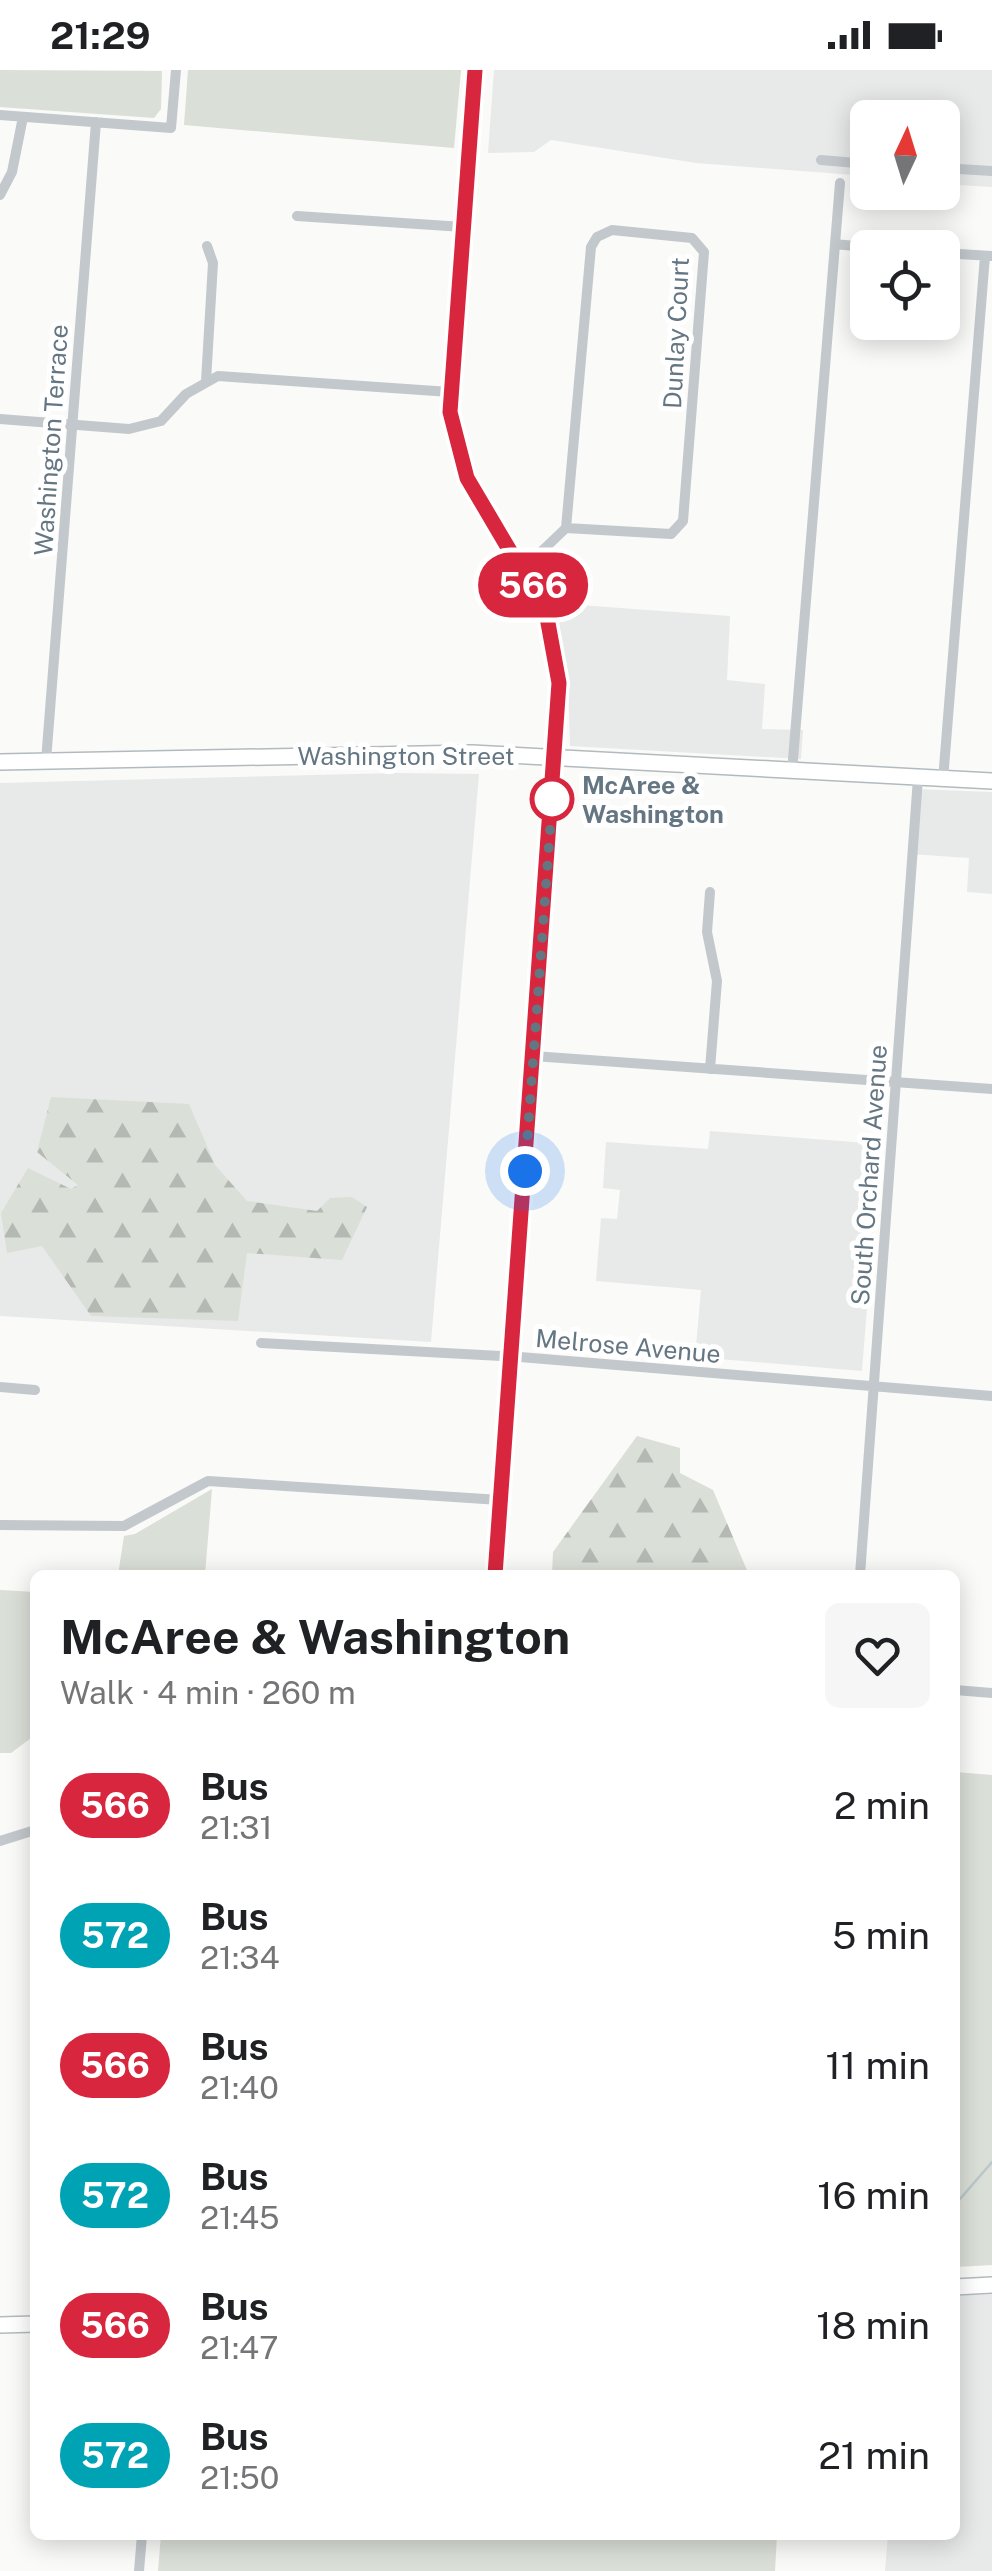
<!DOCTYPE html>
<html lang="en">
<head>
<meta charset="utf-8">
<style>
  :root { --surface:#fff; --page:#f6f6f6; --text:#202124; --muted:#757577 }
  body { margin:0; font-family:"Public Sans",sans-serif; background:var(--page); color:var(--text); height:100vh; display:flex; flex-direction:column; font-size:38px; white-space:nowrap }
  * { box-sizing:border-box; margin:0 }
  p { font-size:32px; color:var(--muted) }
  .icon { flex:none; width:55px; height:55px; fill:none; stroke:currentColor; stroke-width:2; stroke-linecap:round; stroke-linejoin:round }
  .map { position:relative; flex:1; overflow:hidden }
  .drawer { position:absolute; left:30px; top:1500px; width:930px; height:970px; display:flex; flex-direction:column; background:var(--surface); border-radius:15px; box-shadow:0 5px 25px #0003 }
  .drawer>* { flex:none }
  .badge { padding:0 20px; border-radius:32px; font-size:35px; line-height:65px }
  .needle { width:65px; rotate:4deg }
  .fabs { position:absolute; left:850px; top:30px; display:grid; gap:20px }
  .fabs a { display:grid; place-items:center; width:110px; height:110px; border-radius:15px; background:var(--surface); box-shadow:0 5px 25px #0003; font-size:50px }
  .you { position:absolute; width:50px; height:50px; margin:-25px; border:8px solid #fff; border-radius:50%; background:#1a73e8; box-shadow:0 0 0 15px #1a73e833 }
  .map>.badge { position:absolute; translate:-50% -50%; box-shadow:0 0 0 5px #fff }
  .round { display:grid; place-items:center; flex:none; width:105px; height:105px; border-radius:15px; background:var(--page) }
  .headline { display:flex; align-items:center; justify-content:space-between; height:170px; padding:0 30px }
  h1 { font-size:48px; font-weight:700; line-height:75px }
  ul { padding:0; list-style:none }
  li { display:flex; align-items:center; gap:30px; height:130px; padding:0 30px }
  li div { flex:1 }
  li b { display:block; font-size:38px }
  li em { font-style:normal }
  li .badge { min-width:110px; font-weight:700; text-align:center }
  .status { display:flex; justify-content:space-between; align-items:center; height:70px; padding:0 50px; background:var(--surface); direction:ltr }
  .status svg { height:28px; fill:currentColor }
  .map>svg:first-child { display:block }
  .built { fill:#e8e9e9 }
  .forest { fill:url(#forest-firs) }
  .park { fill:#dadfd7 }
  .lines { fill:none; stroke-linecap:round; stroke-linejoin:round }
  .stream { stroke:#bbc7cb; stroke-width:2.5 }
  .secondary-casing { stroke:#b3babf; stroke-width:18 }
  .street { stroke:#c3c8cc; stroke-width:10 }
  .secondary { stroke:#fff; stroke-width:15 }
  .line-casing { stroke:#fff; stroke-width:22 }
  .line { stroke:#d7263d; stroke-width:15 }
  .walk { stroke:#657683; stroke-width:10; stroke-dasharray:0 18 }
  .stop-dot { fill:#fff; stroke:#d7263d; stroke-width:5 }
  .labels { text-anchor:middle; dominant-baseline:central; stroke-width:10; stroke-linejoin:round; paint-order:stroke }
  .street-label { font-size:25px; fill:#657683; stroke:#fff }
  .stop-label { font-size:25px; font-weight:bold; fill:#657683; stroke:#fff; text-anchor:start }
</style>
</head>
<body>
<div class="status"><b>21:29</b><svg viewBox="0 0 49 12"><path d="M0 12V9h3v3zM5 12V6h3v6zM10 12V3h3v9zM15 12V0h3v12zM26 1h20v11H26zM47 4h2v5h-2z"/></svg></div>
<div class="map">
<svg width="992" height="2501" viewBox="0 0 992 2501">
  <defs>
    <pattern id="forest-firs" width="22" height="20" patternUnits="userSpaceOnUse" patternTransform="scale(2.5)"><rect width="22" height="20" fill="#dadfd7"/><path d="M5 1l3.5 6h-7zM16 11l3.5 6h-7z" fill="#b4b9b4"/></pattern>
  </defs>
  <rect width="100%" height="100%" fill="#fafaf8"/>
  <path class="built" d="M494,0H992V117L943,114L942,48H868L867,106L696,93L551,70L534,82L488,83Z
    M552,533L730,546L727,610L765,614L762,659L803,660L801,689L570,676L568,605Z
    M395,703L479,704L431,1272L0,1246V713Z
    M914,719L992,722V824L967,822L969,788L910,784Z
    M710,1061L880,1074L862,1301L695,1287L701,1220L596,1211L601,1148L617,1149L620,1120L603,1118L606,1072L708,1079Z
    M992,2224V2501H885L888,2465H955V2226Z"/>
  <path class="forest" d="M51,1027L189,1034L215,1095L247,1131L317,1141L330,1128L352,1127L367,1137L342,1190L247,1183L238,1251L91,1246L42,1176L7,1183L1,1143L28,1098L71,1119L78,1115L37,1082Z
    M637,1366L680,1378V1403L713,1420L749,1505H552L553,1482Z"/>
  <path class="park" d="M0,0L162,1L161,39L154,48L0,37Z
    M188,0H461L454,78L184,55Z
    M212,1419L205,1505H118L124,1466L135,1464Z
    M0,1520L35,1522V1665L11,1683H0Z
    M955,1702L992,1705V2195L955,2197Z
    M161,2465H777L775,2501H158Z"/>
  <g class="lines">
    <path class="stream" d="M960,2129L992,2092"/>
    <defs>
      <path id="secondary" d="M475,0L450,343L467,408L546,542L559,613L495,1505
        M0,692L472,683L992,711
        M955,2217L992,2215
        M0,2255L35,2254"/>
    </defs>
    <use href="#secondary" class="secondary-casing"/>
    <path class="street" d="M0,45L171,58L176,0
      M821,90L868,94
      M942,98L992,101
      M0,125L12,102L23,47
      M297,146L463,157
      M612,160L692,168L704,182L683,451L671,464L566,458L591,177L597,167Z
      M835,174L874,178
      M942,183L992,186
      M206,311L213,193L207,176
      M0,349L129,359L161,351L186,324L218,306L450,322
      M524,498L566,458
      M46,691L96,52
      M792,702L840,113
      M943,710L985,186
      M533,986L992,1019
      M710,999L717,911L707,862L710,822
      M261,1273L520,1287L992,1326
      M0,1317L35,1320
      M0,1455L124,1456L208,1411L500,1430
      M860,1505L918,708
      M955,1620L992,1623
      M0,1771L35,1760
      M139,2501L142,2465"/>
    <use href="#secondary" class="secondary"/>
  </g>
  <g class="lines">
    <defs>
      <path id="line" d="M475,0L450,342L467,408L546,542L559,613L495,1505"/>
    </defs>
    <use href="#line" class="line-casing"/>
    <use href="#line" class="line"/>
    <path class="walk" d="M525,1101L553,720L552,729"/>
  </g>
  <circle class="stop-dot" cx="552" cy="729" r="20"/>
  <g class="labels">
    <g class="street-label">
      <text transform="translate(676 263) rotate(-87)">Dunlay Court</text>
      <text transform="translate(51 370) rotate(-86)">Washington Terrace</text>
      <text x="406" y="686">Washington Street</text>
      <text transform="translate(869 1105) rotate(-86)">South Orchard Avenue</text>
      <text transform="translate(628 1276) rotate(5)">Melrose Avenue</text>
    </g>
    <g class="stop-label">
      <text x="582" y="715">McAree &amp;<tspan x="582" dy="29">Washington</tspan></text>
    </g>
  </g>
</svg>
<div class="fabs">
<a><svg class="needle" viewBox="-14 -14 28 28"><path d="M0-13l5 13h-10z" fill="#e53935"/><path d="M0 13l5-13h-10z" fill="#757577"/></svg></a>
<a><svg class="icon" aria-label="locate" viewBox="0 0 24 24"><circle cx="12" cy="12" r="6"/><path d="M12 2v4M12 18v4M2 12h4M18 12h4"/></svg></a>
</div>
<div class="you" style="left:525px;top:1101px"></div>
<b class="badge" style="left:533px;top:515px;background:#d7263d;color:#fff">566</b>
<section class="drawer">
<div class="headline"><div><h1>McAree &amp; Washington</h1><p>Walk · 4 min · 260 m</p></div><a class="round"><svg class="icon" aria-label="heart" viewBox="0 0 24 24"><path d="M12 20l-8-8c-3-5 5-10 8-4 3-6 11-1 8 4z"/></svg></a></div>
<ul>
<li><span class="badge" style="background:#d7263d;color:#fff">566</span><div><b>Bus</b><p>21:31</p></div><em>2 min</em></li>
<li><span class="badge" style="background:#00a3b4;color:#fff">572</span><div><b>Bus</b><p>21:34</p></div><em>5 min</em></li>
<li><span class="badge" style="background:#d7263d;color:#fff">566</span><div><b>Bus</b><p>21:40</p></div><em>11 min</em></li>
<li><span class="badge" style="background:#00a3b4;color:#fff">572</span><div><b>Bus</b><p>21:45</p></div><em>16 min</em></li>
<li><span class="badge" style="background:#d7263d;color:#fff">566</span><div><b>Bus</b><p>21:47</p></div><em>18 min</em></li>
<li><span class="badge" style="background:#00a3b4;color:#fff">572</span><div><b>Bus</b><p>21:50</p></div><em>21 min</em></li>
</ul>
</section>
</div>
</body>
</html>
